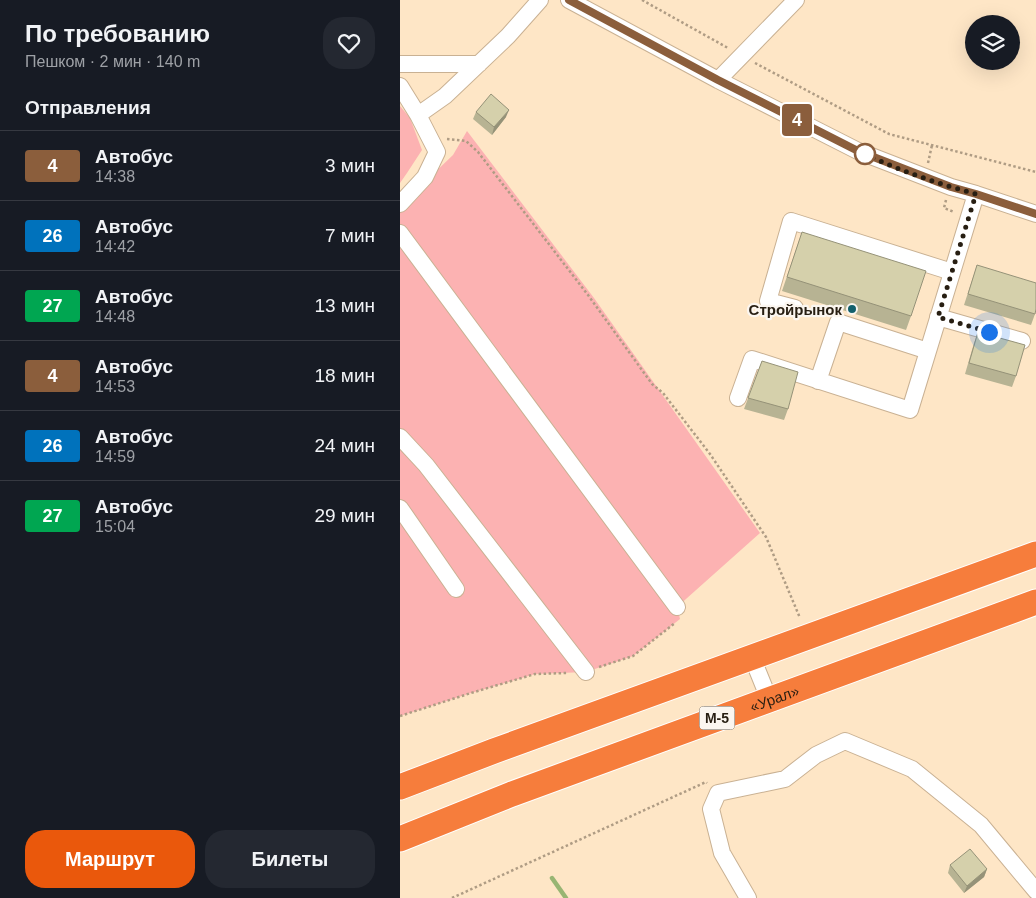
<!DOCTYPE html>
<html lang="ru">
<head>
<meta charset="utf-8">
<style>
  :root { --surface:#171b24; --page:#242831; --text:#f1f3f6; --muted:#9ea1a6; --line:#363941; --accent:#ea580c }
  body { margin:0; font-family:Helvetica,sans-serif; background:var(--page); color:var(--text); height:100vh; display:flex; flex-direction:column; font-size:19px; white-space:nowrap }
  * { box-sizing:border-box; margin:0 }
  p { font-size:16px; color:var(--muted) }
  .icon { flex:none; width:28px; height:28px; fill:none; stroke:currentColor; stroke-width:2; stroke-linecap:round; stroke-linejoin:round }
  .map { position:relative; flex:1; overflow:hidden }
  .side { display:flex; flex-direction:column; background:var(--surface); width:400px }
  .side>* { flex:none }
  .badge { padding:0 10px; border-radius:4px; font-size:18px; line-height:32px }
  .tools { position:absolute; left:565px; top:15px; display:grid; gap:10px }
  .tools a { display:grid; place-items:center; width:55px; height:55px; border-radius:50%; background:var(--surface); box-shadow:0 5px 20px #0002; font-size:25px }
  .you { position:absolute; width:25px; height:25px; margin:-12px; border:4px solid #fff; border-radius:50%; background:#1a73e8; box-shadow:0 0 0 8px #1a73e833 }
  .map>.badge { position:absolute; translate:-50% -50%; box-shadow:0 0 0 2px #fff }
  h2 { padding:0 25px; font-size:19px; line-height:45px }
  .round { display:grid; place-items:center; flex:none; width:52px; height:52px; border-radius:20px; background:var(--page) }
  .head { display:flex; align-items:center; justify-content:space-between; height:85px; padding:0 25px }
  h1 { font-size:24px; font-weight:700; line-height:38px }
  .cta { display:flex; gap:10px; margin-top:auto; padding:10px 25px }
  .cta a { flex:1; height:58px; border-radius:20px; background:var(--accent); color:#fff; font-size:20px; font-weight:700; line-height:58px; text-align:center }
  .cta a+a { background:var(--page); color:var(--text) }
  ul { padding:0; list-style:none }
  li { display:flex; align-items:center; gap:15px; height:70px; padding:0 25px; border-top:1px solid var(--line) }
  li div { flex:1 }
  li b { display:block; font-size:19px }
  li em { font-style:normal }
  li .badge { min-width:55px; font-weight:700; text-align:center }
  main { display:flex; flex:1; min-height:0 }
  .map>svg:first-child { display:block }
  .green { fill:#fcb2b2 }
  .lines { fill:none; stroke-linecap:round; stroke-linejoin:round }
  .stream { stroke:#98b573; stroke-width:4.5 }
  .minor-casing { stroke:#c9b193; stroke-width:18 }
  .highway-casing { stroke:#fff; stroke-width:27 }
  .path { stroke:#af9c84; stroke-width:2.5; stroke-dasharray:2.5 2.5; stroke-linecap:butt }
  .minor { stroke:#fff; stroke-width:16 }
  .highway { stroke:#f67d3c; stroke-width:25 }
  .wall { fill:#b7b393 }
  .shaded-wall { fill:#959278 }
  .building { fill:#d5d0ab; stroke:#959278 }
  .line-casing { stroke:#fff; stroke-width:11 }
  .line { stroke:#8b5e3c; stroke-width:8 }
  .walk { stroke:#271e12; stroke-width:5; stroke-dasharray:0 9 }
  .stop-dot { fill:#fff; stroke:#8b5e3c; stroke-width:2.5 }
  .poi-dot { fill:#13606c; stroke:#fbf6f0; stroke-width:2 }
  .labels { text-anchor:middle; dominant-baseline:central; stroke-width:4.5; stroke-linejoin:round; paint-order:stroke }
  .shield { fill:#fbf6f0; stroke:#675f55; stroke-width:1 }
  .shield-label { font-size:14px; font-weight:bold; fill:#271e12 }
  .poi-label { font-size:15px; font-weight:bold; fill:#271e12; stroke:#fbf6f0; text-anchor:end }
  .street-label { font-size:15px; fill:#271e12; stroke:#fbf6f0 }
</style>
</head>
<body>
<main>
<section class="side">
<div class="head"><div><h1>По требованию</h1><p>Пешком · 2 мин · 140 m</p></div><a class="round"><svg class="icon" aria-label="heart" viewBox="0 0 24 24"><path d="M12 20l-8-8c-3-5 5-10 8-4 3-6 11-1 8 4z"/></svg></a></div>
<h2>Отправления</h2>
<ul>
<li><span class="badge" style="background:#8b5e3c;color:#fff">4</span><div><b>Автобус</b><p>14:38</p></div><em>3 мин</em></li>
<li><span class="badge" style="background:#0072bc;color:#fff">26</span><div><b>Автобус</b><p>14:42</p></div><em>7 мин</em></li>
<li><span class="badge" style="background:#00a651;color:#fff">27</span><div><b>Автобус</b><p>14:48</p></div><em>13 мин</em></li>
<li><span class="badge" style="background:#8b5e3c;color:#fff">4</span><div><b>Автобус</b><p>14:53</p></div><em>18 мин</em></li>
<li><span class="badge" style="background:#0072bc;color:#fff">26</span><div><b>Автобус</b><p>14:59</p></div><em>24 мин</em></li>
<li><span class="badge" style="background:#00a651;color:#fff">27</span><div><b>Автобус</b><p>15:04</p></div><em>29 мин</em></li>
</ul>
<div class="cta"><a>Маршрут</a><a>Билеты</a></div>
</section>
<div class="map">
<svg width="636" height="898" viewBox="0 0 636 898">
  <rect width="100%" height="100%" fill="#fee6c6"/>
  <path class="green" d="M0,106L10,118L22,150L7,173L0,183Z
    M67,131L194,298L360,533L277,607L280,619L233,656L186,672L135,674L71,693L0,716V206L53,155Z"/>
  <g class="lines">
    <path class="stream" d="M152,878L166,898"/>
    <defs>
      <path id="minor" d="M169,0L318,80L458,151L551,187L576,194L636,214
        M0,64H79
        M318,80L396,0
        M0,86L18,115
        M0,204L25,177L37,152L18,115L45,96L108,36L140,0
        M0,233L277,607
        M395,308L368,301L391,221L552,272
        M538,317L622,341
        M418,381L438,322L528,351
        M338,398L352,359L510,410L576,194
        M0,437L26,465L186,672
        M0,508L56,589
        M352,657L369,699
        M348,898L322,853L311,809L318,793L385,779L416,755L445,741L512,769L581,825L636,891"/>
      <g id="highway">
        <path d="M0,787L94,751L636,554"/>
        <path id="s1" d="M0,839L112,794L636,602"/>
      </g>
    </defs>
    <use href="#minor" class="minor-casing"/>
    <use href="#highway" class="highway-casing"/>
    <path class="path" d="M242,0L328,48
      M355,63L489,134L636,172
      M47,139L66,141L78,152L188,295L252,384L263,393L310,454L366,537L400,618
      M528,163L532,145
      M546,200L544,208L554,212
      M199,667L233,656L275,623
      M0,716L71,693L135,674L167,673
      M52,898L306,782L307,783"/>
    <use href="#minor" class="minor"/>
    <use href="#highway" class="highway"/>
  </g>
  <path class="wall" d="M76,112L106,117L92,135L73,119Z
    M402,232L511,316L506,330L382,291Z
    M577,265L635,314L631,325L564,305Z
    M578,332L616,376L612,387L565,374L574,343Z
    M362,361L388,409L384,420L344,409Z
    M550,865L587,869L584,877L564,893L548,873Z"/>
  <path class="shaded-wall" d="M109,110L106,117L92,135L94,127Z
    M587,869L584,877L564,893L567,886Z"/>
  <path class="building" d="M91,94L109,110L94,127L76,112Z
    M402,232L526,271L511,316L387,277Z
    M577,265L636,283V309L635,314L568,294Z
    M578,332L625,345L616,376L569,363Z
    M362,361L398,372L388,409L348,398Z
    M570,849L587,869L567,886L550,865Z"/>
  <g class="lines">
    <defs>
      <path id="line" d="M169,0L318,80L458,151L551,187L576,194L636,214"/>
    </defs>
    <use href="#line" class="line-casing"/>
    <use href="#line" class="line"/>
    <path class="walk" d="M465,154C500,171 539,184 576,194L538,317L589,332"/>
  </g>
  <circle class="stop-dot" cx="465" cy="154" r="10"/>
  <circle class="poi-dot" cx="452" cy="309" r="5"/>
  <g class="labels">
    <rect class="shield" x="299.5" y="706.5" width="35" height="23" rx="4"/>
    <g class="shield-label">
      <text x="317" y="718">М-5</text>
    </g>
    <g class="poi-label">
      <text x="442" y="309">Стройрынок</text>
    </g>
    <g class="street-label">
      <text stroke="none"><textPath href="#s1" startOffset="400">«Урал»</textPath></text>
    </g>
  </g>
</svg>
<div class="tools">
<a><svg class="icon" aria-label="layers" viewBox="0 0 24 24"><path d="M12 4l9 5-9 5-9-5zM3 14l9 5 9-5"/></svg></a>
</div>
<div class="you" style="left:589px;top:332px"></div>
<b class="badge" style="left:397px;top:120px;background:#8b5e3c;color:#fff">4</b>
</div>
</main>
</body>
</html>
